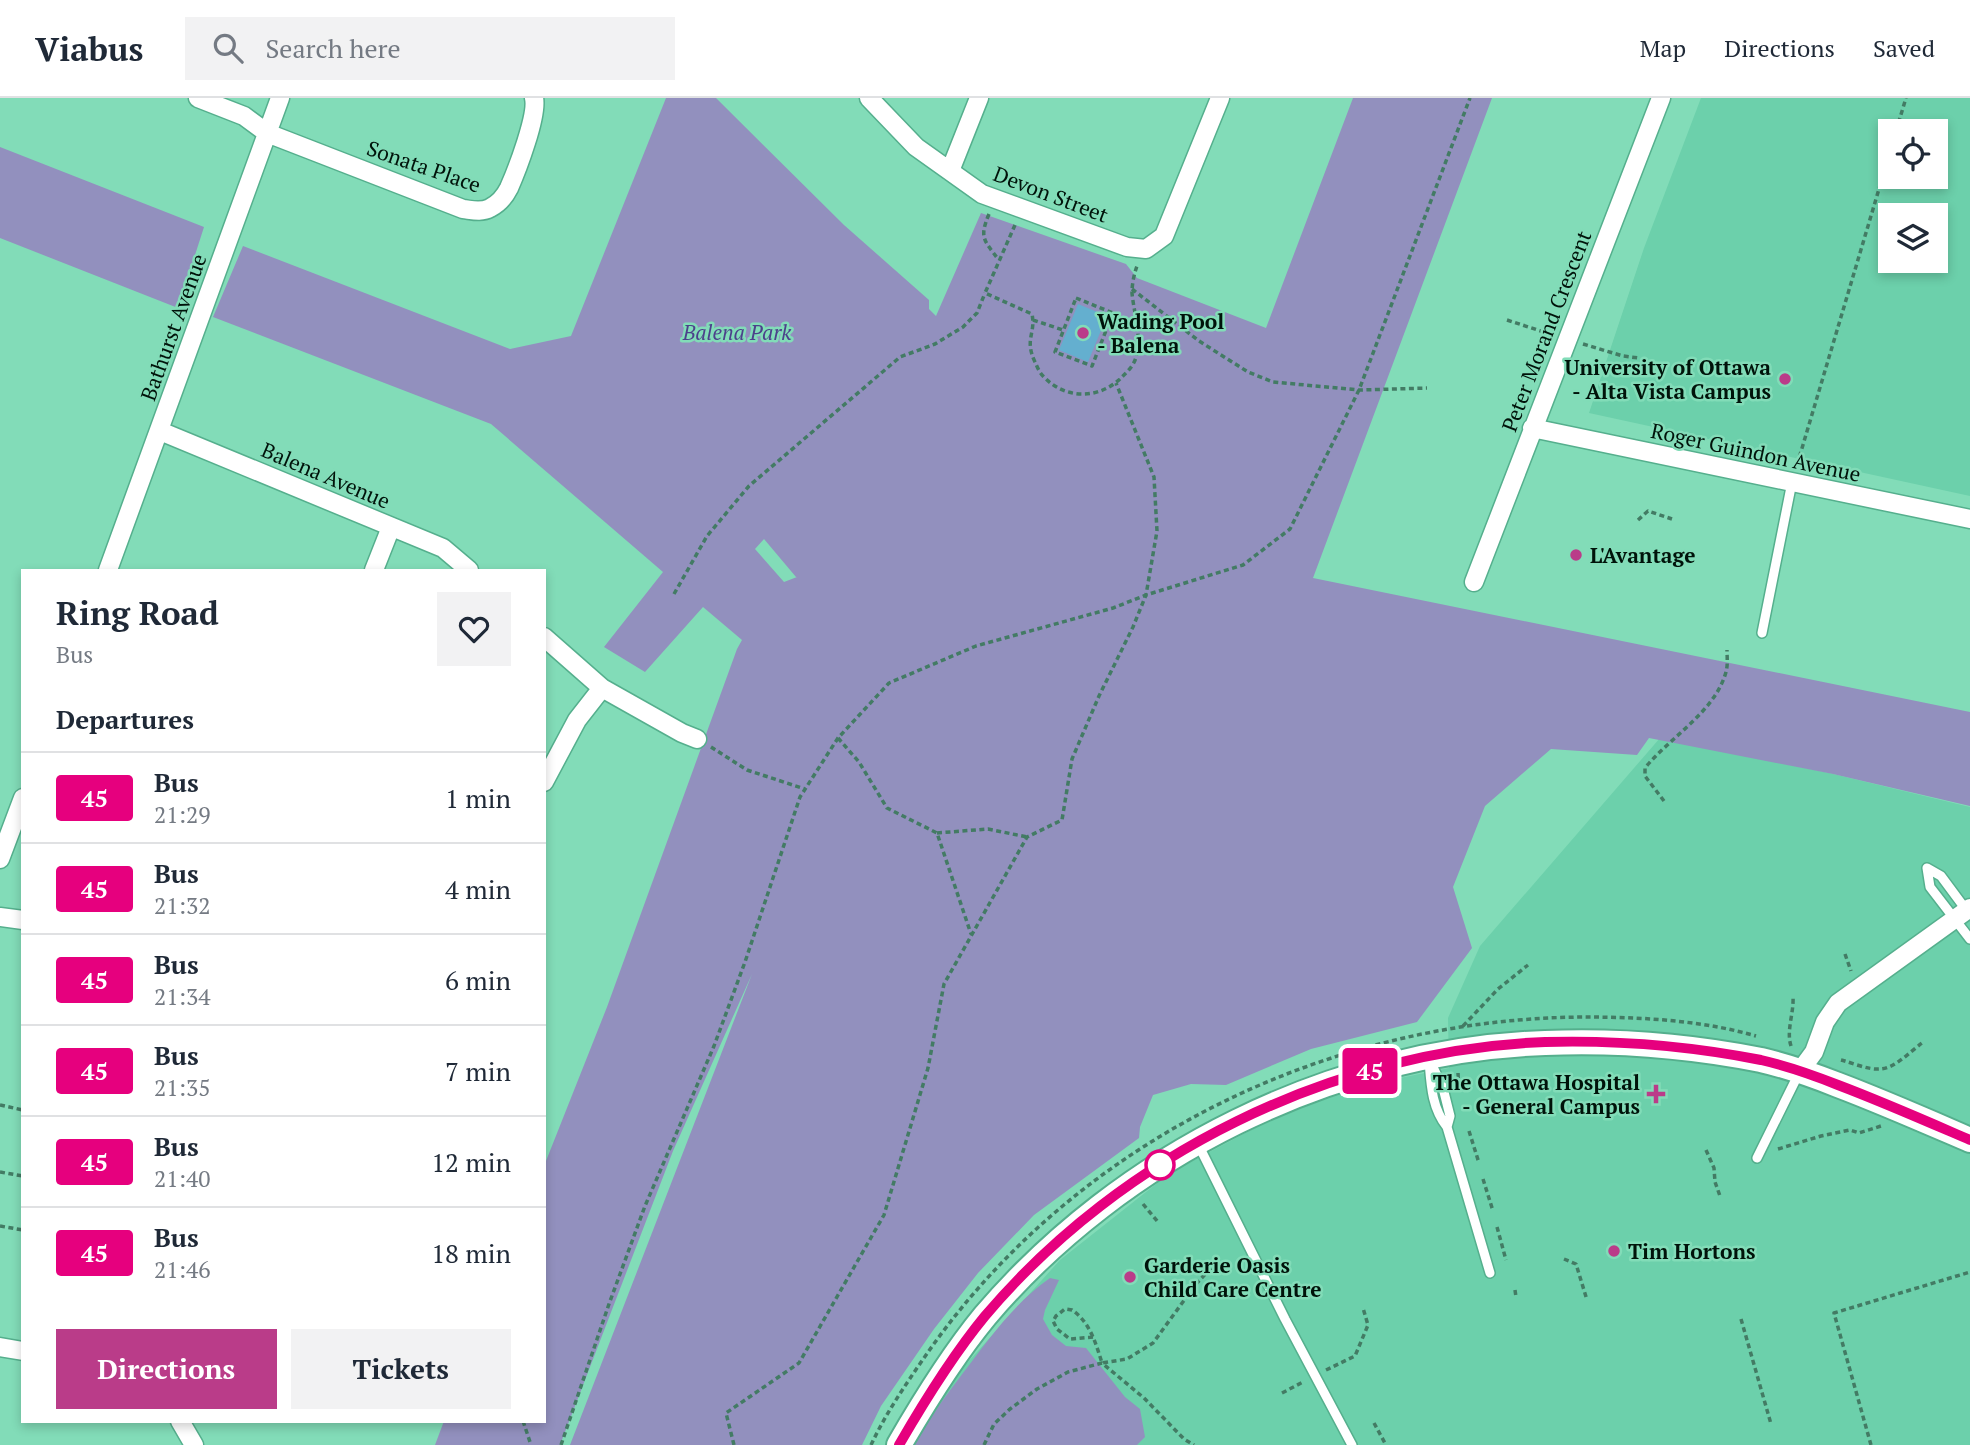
<!DOCTYPE html>
<html lang="en">
<head>
<meta charset="utf-8">
<style>
  :root { --surface:#fff; --page:#f2f2f3; --text:#1f2937; --muted:#747a83; --line:#e0e1e3; --accent:#ba3c89 }
  body { margin:0; font-family:"PT Serif",serif; background:var(--page); color:var(--text); height:100vh; display:flex; flex-direction:column; font-size:26px; white-space:nowrap }
  * { box-sizing:border-box; margin:0 }
  p { font-size:23px; color:var(--muted) }
  .icon { flex:none; width:38px; height:38px; fill:none; stroke:currentColor; stroke-width:2; stroke-linecap:round; stroke-linejoin:round }
  .map { position:relative; flex:1; overflow:hidden }
  .drawer { position:absolute; left:21px; top:471px; width:525px; height:854px; display:flex; flex-direction:column; background:var(--surface); border-radius:0px; box-shadow:0 4px 10px #0003 }
  .drawer>* { flex:none }
  .badge { padding:0 14px; border-radius:5px; font-size:24px; line-height:46px }
  .controls { position:absolute; left:1878px; top:21px; display:grid; gap:14px }
  .controls a { display:grid; place-items:center; width:70px; height:70px; border-radius:0px; background:var(--surface); box-shadow:0 4px 10px #0003; font-size:35px }
  .map>.badge { position:absolute; translate:-50% -50%; box-shadow:0 0 0 4px #fff }
  h2 { padding:0 35px; font-size:26px; line-height:63px }
  .round { display:grid; place-items:center; flex:none; width:74px; height:74px; border-radius:0px; background:var(--page) }
  .headline { display:flex; align-items:center; justify-content:space-between; height:119px; padding:0 35px }
  h1 { font-size:33px; font-weight:600; line-height:52px }
  .button { display:flex; gap:14px; margin-top:auto; padding:14px 35px }
  .button a { flex:1; height:80px; border-radius:0px; background:var(--accent); color:#fff; font-size:28px; font-weight:600; line-height:80px; text-align:center }
  .button a+a { background:var(--page); color:var(--text) }
  ul { padding:0; list-style:none }
  li { display:flex; align-items:center; gap:21px; height:91px; padding:0 35px; border-top:2px solid var(--line) }
  li div { flex:1 }
  li b { display:block; font-size:26px }
  li em { font-style:normal }
  li .badge { min-width:77px; font-weight:700; text-align:center }
  header { display:flex; align-items:center; gap:42px; box-sizing:border-box; height:98px; padding:0 35px; background:var(--surface); border-bottom:2px solid var(--line) }
  header strong { font-size:33px }
  nav { display:flex; gap:38px; margin-inline-start:auto; font-size:24px }
  .search { width:490px; height:63px; background:var(--page); display:flex; align-items:center; gap:18px; box-sizing:border-box; padding:0 24px; border-radius:0px; color:var(--muted); font-size:26px }
  .map>svg:first-child { display:block }
  .built { fill:#6cd0ab; fill-rule:evenodd }
  .green { fill:#9290be; fill-rule:evenodd }
  .water { fill:#64afcf }
  .lines { fill:none; stroke-linecap:round; stroke-linejoin:round }
  .lane-casing { stroke:#55af8d; stroke-width:12 }
  .street-casing { stroke:#55af8d; stroke-width:21 }
  .secondary-casing { stroke:#55af8d; stroke-width:28 }
  .path { stroke:#437b64; stroke-width:3.5; stroke-dasharray:5 3.5; stroke-linecap:butt }
  .lane { stroke:#fff; stroke-width:9 }
  .street { stroke:#fff; stroke-width:18 }
  .secondary { stroke:#fff; stroke-width:24 }
  .line-casing { stroke:#fff; stroke-width:16 }
  .line { stroke:#e6007e; stroke-width:10 }
  .poi-dot { fill:#ba3c89; stroke:#82dcb8; stroke-width:2.5 }
  .stop-dot { fill:#fff; stroke:#e6007e; stroke-width:3.5 }
  .labels { text-anchor:middle; dominant-baseline:central; stroke-width:5; stroke-linejoin:round; paint-order:stroke }
  .street-label { font-size:21px; fill:#00130a; stroke:#82dcb8 }
  .poi-label { font-size:21px; font-weight:bold; fill:#00130a; stroke:#82dcb8; text-anchor:start }
  .park-label { font-size:21px; font-style:italic; fill:#4c418b; stroke:#82dcb8 }
</style>
</head>
<body>
<header>
<strong>Viabus</strong>
<div class="search"><svg class="icon" aria-label="search" viewBox="0 0 24 24"><circle cx="10" cy="10" r="6"/><path d="M15 15l6 6"/></svg>Search here</div>
<nav><a>Map</a><a>Directions</a><a>Saved</a></nav>
</header>
<div class="map">
<svg width="1970" height="1347" viewBox="0 0 1970 1347">
  <rect width="100%" height="100%" fill="#82dcb8"/>
  <path class="built" d="M1701,0H1970V398L1589,315L1644,150ZM1890,33H1936V79H1890ZM1890,117H1936V163H1890Z
    M1660,640L1829,675L1970,709V1347H914L959,1274L1060,1162L1170,1075L1291,1011L1395,981L1449,970L1448,920L1480,848Z"/>
  <path class="green" d="M666,0H716L844,127L929,202V211L936,218L981,115L1126,166L1137,180L1266,230L1353,0H1492L1313,480L1970,614V708L1833,676L1649,640L1637,657L1551,651L1485,708L1453,789L1472,850L1417,924L1311,951L1226,987L1191,986L1153,997L1140,1029L1139,1040L1034,1117L978,1175L934,1231L881,1308L862,1347H570L752,876L673,1053L560,1347H435L444,1323H544V1068L607,909L737,551L742,542L703,509L645,574L604,549L663,474L491,326L213,219L243,148L510,251L571,238ZM764,441L796,479H797L784,484L755,451Z
    M0,49L204,129L178,210L0,140Z
    M1050,1180L1059,1182L1045,1212L1043,1221L1052,1237L1066,1248L1086,1250L1125,1299L1140,1311L1145,1339L1137,1347H914C928,1321 945,1299 963,1275C989,1241 1014,1205 1050,1180Z"/>
  <path class="water" d="M1078,206L1107,218L1088,264L1059,252Z"/>
  <g class="lines">
    <defs>
      <path id="lane" d="M1762,535L1792,384
        M1927,770L1930,789L1970,841
        M1927,770L1941,778L1967,813
        M1429,963C1431,988 1432,1010 1447,1029L1490,1175
        M1431,965L1443,990L1450,1018L1447,1029
        M1198,1046L1285,1221L1352,1347
        M1757,1060L1799,975"/>
      <path id="street" d="M198,0L244,18L267,35L463,111C472,112 481,115 490,110C498,106 505,98 509,90C517,72 538,17 534,0
        M869,0L916,49L982,96L1127,149L1146,151L1164,138L1220,0
        M950,73L979,0
        M1532,330L1970,421
        M160,333L443,450L469,472
        M108,472L280,0
        M374,472L391,429
        M1474,484L1661,0
        M544,539L602,590L682,635L697,641
        M544,684L577,622L602,590
        M0,761L23,700
        M0,819L23,822
        M1800,973L1814,954L1825,924L1838,905L1970,810
        M0,1249L23,1253
        M180,1323L194,1347"/>
      <path id="secondary" d="M899,1347C925,1302 952,1258 985,1218C1122,1057 1333,952 1545,945C1618,942 1690,948 1761,962C1787,968 1813,977 1838,987C1883,1004 1926,1023 1970,1042"/>
    </defs>
    <use href="#lane" class="lane-casing"/>
    <use href="#street" class="street-casing"/>
    <use href="#secondary" class="secondary-casing"/>
    <path class="path" d="M1896,33L1906,0
      M989,116C979,140 984,142 998,161
      M1015,127L985,195L1032,216C1036,236 1024,241 1035,264C1037,268 1039,274 1043,278C1064,301 1097,302 1120,281C1126,275 1134,268 1136,259C1142,238 1134,216 1132,195C1132,186 1134,176 1137,168
      M1132,191L1199,243L1248,274L1273,284L1359,292L1427,290
      M1076,200L1113,215L1092,268L1055,254Z
      M1033,222L1063,232
      M1507,222L1553,237
      M1583,246L1623,258L1639,260
      M1797,367L1890,54
      M1638,422L1648,413L1672,421
      M674,496L707,438L749,388L900,259L935,246L963,229L977,215L985,195
      M838,640L859,664L887,710L937,735L971,836
      M711,649L747,672L805,691
      M1664,703L1645,678V670C1670,639 1715,614 1726,574C1728,567 1727,559 1727,552
      M937,735L988,731L1027,739
      M1845,856L1851,873
      M1463,928L1498,891L1528,867
      M1791,948C1786,933 1794,915 1793,899
      M1841,962C1853,965 1868,972 1880,971C1894,971 1911,953 1922,945
      M1458,975L1459,991
      M0,1007L23,1012
      M1469,1033L1479,1065
      M1778,1051L1821,1038L1850,1032L1859,1035L1881,1028
      M1706,1052L1714,1070L1715,1084L1720,1098
      M0,1074L23,1078
      M1483,1081L1493,1113
      M1143,1106L1158,1124
      M0,1128L23,1132
      M1497,1129L1506,1162
      M1564,1161L1576,1166L1587,1202
      M1515,1192L1516,1199
      M1741,1221L1771,1326
      M1093,1239L1070,1241L1057,1231L1053,1223L1056,1218L1065,1211L1072,1212C1090,1224 1096,1246 1102,1265L1127,1261L1153,1245L1196,1186L1212,1169
      M1326,1272L1355,1258L1368,1227L1363,1210
      M1282,1295L1303,1284
      M523,1323L531,1347
      M1374,1325L1386,1347
      M561,1347L609,1206L645,1108L714,948L745,864L800,699L838,640L889,585L976,548L1113,510L1146,497L1243,467L1290,431L1359,292L1470,0
      M734,1347L726,1315L799,1265L884,1117L928,970L944,886L1027,739L1062,722L1072,661L1099,598L1133,529L1146,497L1157,433L1154,379L1116,285
      M871,1347C886,1315 906,1286 926,1257C1074,1044 1325,921 1583,919C1640,919 1701,922 1756,938
      M984,1347L994,1326L1010,1311L1037,1291L1068,1274L1102,1265L1144,1300L1184,1341L1194,1347
      M1871,1347L1834,1215L1970,1174"/>
    <use href="#lane" class="lane"/>
    <use href="#street" class="street"/>
    <use href="#secondary" class="secondary"/>
  </g>
  <g class="lines">
    <defs>
      <path id="line" d="M899,1347C925,1302 952,1258 985,1218C1122,1056 1333,952 1545,944C1618,942 1690,948 1761,962C1787,968 1813,977 1838,987C1883,1004 1926,1023 1970,1042"/>
    </defs>
    <use href="#line" class="line-casing"/>
    <use href="#line" class="line"/>
  </g>
  <g class="poi-dot">
    <circle cx="1083" cy="235" r="7"/>
    <circle cx="1785" cy="281" r="7"/>
    <circle cx="1576" cy="457" r="7"/>
    <path d="M1652.5 985.5h7v7h7v7h-7v7h-7v-7h-7v-7h7z"/>
    <circle cx="1614" cy="1153" r="7"/>
    <circle cx="1130" cy="1179" r="7"/>
  </g>
  <circle class="stop-dot" cx="1160" cy="1067" r="14"/>
  <g class="labels">
    <g class="street-label">
      <text transform="translate(424 68) rotate(19)">Sonata Place</text>
      <text transform="translate(1051 96) rotate(21)">Devon Street</text>
      <text transform="translate(173 229) rotate(-70)">Bathurst Avenue</text>
      <text transform="translate(1546 233) rotate(-69)">Peter Morand Crescent</text>
      <text transform="translate(1756 354) rotate(12)">Roger Guindon Avenue</text>
      <text transform="translate(326 377) rotate(23)">Balena Avenue</text>
    </g>
    <g class="poi-label">
      <text x="1097" y="223">Wading Pool<tspan x="1097" dy="24">- Balena</tspan></text>
      <text x="1771" y="269" text-anchor="end">University of Ottawa<tspan x="1771" dy="24">- Alta Vista Campus</tspan></text>
      <text x="1590" y="457">L'Avantage</text>
      <text x="1640" y="984" text-anchor="end">The Ottawa Hospital<tspan x="1640" dy="24">- General Campus</tspan></text>
      <text x="1628" y="1153">Tim Hortons</text>
      <text x="1144" y="1167">Garderie Oasis<tspan x="1144" dy="24">Child Care Centre</tspan></text>
    </g>
    <g class="park-label">
      <text x="737" y="234">Balena Park</text>
    </g>
  </g>
</svg>
<div class="controls">
<a><svg class="icon" aria-label="locate" viewBox="0 0 24 24"><circle cx="12" cy="12" r="6"/><path d="M12 2v4M12 18v4M2 12h4M18 12h4"/></svg></a>
<a><svg class="icon" aria-label="layers" viewBox="0 0 24 24"><path d="M12 4l9 5-9 5-9-5zM3 14l9 5 9-5"/></svg></a>
</div>
<b class="badge" style="left:1370px;top:973px;background:#e6007e;color:#fff">45</b>
<section class="drawer">
<div class="headline"><div><h1>Ring Road</h1><p>Bus</p></div><a class="round"><svg class="icon" aria-label="heart" viewBox="0 0 24 24"><path d="M12 20l-8-8c-3-5 5-10 8-4 3-6 11-1 8 4z"/></svg></a></div>
<h2>Departures</h2>
<ul>
<li><span class="badge" style="background:#e6007e;color:#fff">45</span><div><b>Bus</b><p>21:29</p></div><em>1 min</em></li>
<li><span class="badge" style="background:#e6007e;color:#fff">45</span><div><b>Bus</b><p>21:32</p></div><em>4 min</em></li>
<li><span class="badge" style="background:#e6007e;color:#fff">45</span><div><b>Bus</b><p>21:34</p></div><em>6 min</em></li>
<li><span class="badge" style="background:#e6007e;color:#fff">45</span><div><b>Bus</b><p>21:35</p></div><em>7 min</em></li>
<li><span class="badge" style="background:#e6007e;color:#fff">45</span><div><b>Bus</b><p>21:40</p></div><em>12 min</em></li>
<li><span class="badge" style="background:#e6007e;color:#fff">45</span><div><b>Bus</b><p>21:46</p></div><em>18 min</em></li>
</ul>
<div class="button"><a>Directions</a><a>Tickets</a></div>
</section>
</div>
</body>
</html>
